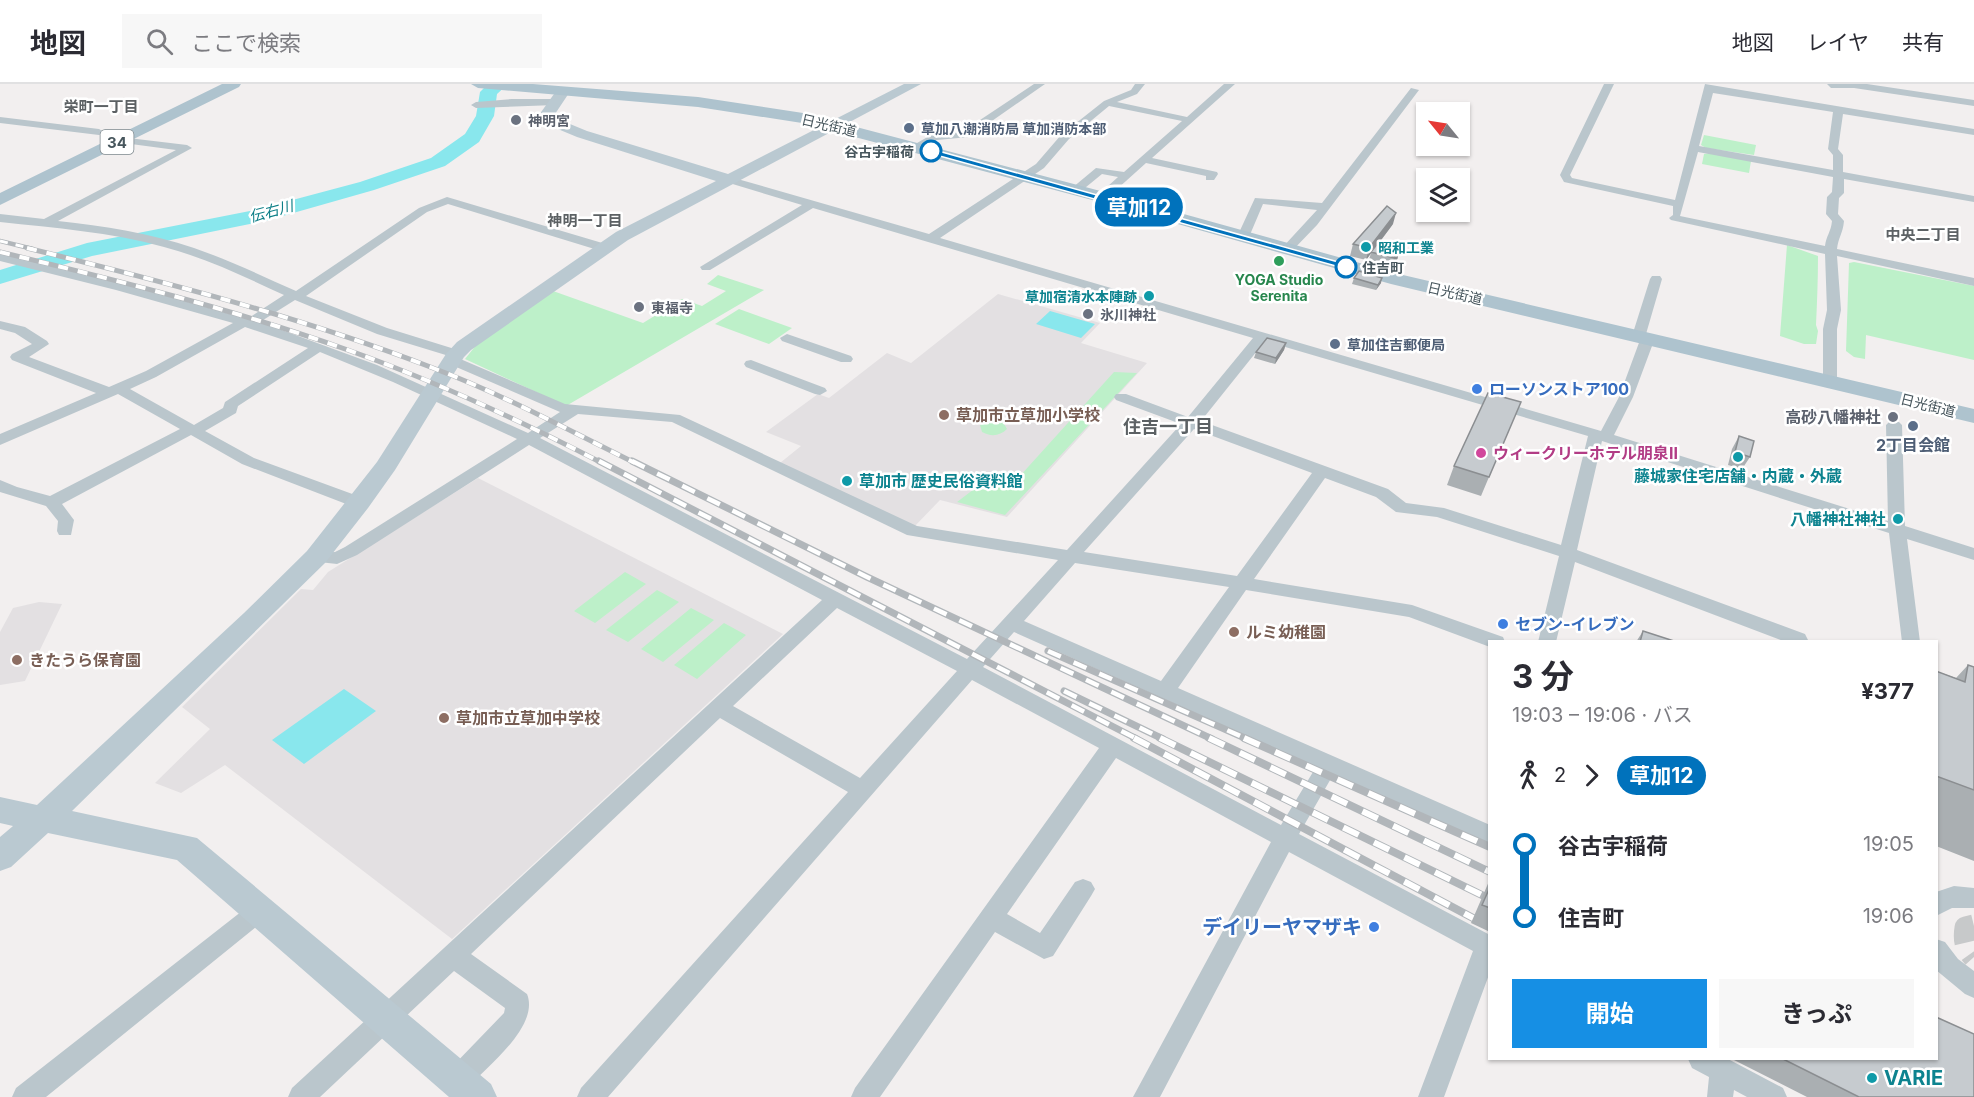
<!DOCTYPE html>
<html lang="ja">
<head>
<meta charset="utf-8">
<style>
  :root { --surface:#fff; --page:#f7f7f7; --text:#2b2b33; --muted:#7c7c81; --line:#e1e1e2; --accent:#168fe4 }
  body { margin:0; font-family:Inter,"Noto Sans JP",sans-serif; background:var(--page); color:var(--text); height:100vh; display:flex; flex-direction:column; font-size:22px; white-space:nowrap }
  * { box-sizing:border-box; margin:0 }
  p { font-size:20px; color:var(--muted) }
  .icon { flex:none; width:33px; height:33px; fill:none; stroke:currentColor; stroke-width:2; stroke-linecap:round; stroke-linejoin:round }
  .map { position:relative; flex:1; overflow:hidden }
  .side { position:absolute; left:1488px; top:556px; width:450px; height:420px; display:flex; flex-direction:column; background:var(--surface); border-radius:0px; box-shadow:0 2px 4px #0004 }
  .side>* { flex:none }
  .badge { padding:0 12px; border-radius:20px; font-size:21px; line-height:39px }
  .needle { width:39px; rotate:300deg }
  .controls { position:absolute; left:1416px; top:18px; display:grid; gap:12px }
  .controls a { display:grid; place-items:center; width:54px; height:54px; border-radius:0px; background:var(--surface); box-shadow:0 2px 4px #0004; font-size:30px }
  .map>.badge { position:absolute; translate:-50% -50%; box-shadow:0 0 0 3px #fff }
  .legs { display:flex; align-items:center; gap:9px; height:66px; padding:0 24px; font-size:20px }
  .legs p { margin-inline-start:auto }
  .summary { display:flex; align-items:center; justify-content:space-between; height:102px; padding:0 24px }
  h1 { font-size:33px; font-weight:700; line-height:45px }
  .cta { display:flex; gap:12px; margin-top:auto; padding:12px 24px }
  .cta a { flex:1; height:69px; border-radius:0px; background:var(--accent); color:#fff; font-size:24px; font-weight:700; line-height:69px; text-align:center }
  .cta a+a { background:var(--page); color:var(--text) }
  ul { padding:0 24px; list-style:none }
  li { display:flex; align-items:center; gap:21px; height:72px; font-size:22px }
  li i { display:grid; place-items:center; width:9px; height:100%; margin:0 8px; background:currentColor }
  li i::after { content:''; width:15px; height:15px; margin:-8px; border:4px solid; border-radius:50%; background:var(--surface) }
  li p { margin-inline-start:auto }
  li:first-child i { background:linear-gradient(#0000 50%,currentColor 0) }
  li:last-child i { background:linear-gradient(currentColor 50%,#0000 0) }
  header { display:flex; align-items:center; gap:36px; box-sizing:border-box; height:84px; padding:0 30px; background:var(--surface); border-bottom:2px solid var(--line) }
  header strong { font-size:28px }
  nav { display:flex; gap:33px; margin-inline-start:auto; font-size:21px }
  .search { width:420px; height:54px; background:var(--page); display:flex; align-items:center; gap:15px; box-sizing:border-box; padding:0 21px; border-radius:0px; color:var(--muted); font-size:22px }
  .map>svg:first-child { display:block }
  .education { fill:#e3e0e2 }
  .green { fill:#bdf0c9 }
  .water { fill:#89e7ed }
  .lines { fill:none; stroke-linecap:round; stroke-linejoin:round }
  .river { fill:#89e7ed; fill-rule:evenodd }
  .street-tunnel { stroke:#c7c9ca; stroke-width:23; stroke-dasharray:23 12; stroke-linecap:butt }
  .street { fill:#bac6cc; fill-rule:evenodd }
  .secondary { fill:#bac9d1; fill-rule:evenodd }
  .primary { fill:#aec3ce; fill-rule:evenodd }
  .rail-far3-casing { stroke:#b1b6ba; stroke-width:4.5 }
  .rail-far2-casing { stroke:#b1b6ba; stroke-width:5 }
  .rail-far1-casing { stroke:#b1b6ba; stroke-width:7 }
  .rail-casing { stroke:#b1b6ba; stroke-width:8 }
  .rail-far3 { stroke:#fff; stroke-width:3; stroke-dasharray:8; stroke-linecap:butt }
  .rail-far2 { stroke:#fff; stroke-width:4; stroke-dasharray:10; stroke-linecap:butt }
  .rail-far1 { stroke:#fff; stroke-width:4.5; stroke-dasharray:14; stroke-linecap:butt }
  .rail { stroke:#fff; stroke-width:6; stroke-dasharray:17; stroke-linecap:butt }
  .wall { fill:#aaafb2 }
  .shaded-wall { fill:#8b8e91 }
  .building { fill:#c6cbcf; stroke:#8b8e91; stroke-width:1.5 }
  .line-1 { fill:#0072bc; stroke:#fff; stroke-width:1.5 }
  .worship-dot { fill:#6b7280; stroke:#fff; stroke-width:2 }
  .service-dot { fill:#5c6f8a; stroke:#fff; stroke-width:2 }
  .stop-1-dot { fill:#fff; stroke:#0072bc; stroke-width:3 }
  .culture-dot { fill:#0f9aa8; stroke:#fff; stroke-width:2 }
  .leisure-dot { fill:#2e9e5b; stroke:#fff; stroke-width:2 }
  .shop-dot { fill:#3f7fe0; stroke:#fff; stroke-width:2 }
  .education-dot { fill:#8d6e63; stroke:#fff; stroke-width:2 }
  .hotel-dot { fill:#d1479c; stroke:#fff; stroke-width:2 }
  .labels { text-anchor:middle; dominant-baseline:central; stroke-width:5; stroke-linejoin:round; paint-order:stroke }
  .far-worship-label { font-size:14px; font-weight:bold; fill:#5b616d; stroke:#fff; text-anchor:start }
  .far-street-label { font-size:14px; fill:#47565d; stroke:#fff }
  .far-service-label { font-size:14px; font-weight:bold; fill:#4e5e75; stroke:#fff; text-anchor:start }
  .far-stop-label { font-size:14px; font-weight:bold; fill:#47565d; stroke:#fff; text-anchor:end }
  .far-culture-label { font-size:14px; font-weight:bold; fill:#0d838f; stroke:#fff; text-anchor:start }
  .far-leisure-label { font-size:14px; font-weight:bold; fill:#27864d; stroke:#fff }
  .far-neighbourhood-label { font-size:15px; font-weight:bold; fill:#5c6164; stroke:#fff }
  .shield { fill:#fff; stroke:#7e898e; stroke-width:1.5 }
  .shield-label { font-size:15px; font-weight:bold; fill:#47565d }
  .far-water-label { font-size:15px; font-style:italic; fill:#0c7e86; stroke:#fff }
  .shop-label { font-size:16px; font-weight:bold; fill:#366cbe; stroke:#fff; text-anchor:start }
  .education-label { font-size:16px; font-weight:bold; fill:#785e54; stroke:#fff; text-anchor:start }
  .worship-label { font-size:16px; font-weight:bold; fill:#5b616d; stroke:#fff; text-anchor:end }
  .service-label { font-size:16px; font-weight:bold; fill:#4e5e75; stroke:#fff }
  .hotel-label { font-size:16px; font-weight:bold; fill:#b23c85; stroke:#fff; text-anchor:start }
  .culture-label { font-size:16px; font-weight:bold; fill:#0d838f; stroke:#fff }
  .neighbourhood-label { font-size:18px; font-weight:bold; fill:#5c6164; stroke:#fff }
  .near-shop-label { font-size:20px; font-weight:bold; fill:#366cbe; stroke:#fff; text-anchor:end }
  .near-culture-label { font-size:20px; font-weight:bold; fill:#0d838f; stroke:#fff; text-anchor:start }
</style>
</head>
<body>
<header>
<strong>地図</strong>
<div class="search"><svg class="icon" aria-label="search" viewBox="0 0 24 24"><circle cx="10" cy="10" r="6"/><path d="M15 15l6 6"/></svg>ここで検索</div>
<nav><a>地図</a><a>レイヤ</a><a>共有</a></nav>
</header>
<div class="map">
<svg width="1974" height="1013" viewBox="0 0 1974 1013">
  <rect width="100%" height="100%" fill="#f2efef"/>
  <path class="education" d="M998,210L1100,239L1081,259L1147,279L1007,433L940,416L914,443L780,379L801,362L766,348L818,310L829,314L887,269L911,279Z
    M478,394L783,550L452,855L225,681L181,709L155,699L210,645L182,623L301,505L313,506L328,488Z
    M39,518L62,520L25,597L0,601V548L13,524Z"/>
  <path class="green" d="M1704,51L1756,61L1754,71L1706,64L1701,61Z
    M1711,69L1751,77L1749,89L1702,80L1704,70Z
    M1787,161L1818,172C1818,196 1817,219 1816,241L1818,247L1816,260H1804L1780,252Z
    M1854,178L1974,202V276L1866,251L1865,275L1854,273L1846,267L1849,179Z
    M718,191L764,206L566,322L465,275L477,260L553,207L643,239L682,215L702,222L726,207L707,200Z
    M739,225L792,244L769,260L715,240Z
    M1114,288L1137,289L1005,431L957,418L986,396L1019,393Z
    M990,335L1003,338L1007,345C1000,352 991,353 982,348L980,341Z
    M625,488L646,500L595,539L574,527Z
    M657,506L679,518L628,558L606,546Z
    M691,524L714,536L663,578L641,565Z
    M724,539L746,551L697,595L674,581Z"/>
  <path class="water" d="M1050,227L1095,240L1081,254L1036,240Z
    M344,605L376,627L304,680L272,656Z"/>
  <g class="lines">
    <path class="river" d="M488,0H508L497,10L494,32L479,58L445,82L374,106L265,137L92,172L0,200V186L87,159L255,126L360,98L431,74L465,50L476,32L480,8Z"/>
    <path class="street-tunnel" d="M1974,842L1966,844C1964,856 1966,864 1974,873"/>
    <path class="street" d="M1034,0H1045L969,53L937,56L915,66L910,63L931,51L962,48Z
      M1135,0H1145L1137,10L1117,18L1187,33L1224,0H1235L1152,74L1217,88L1218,90L1214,96H1206V92L1146,79L1106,115H1098L1096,113L1118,93L1102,90L1080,108H1072V104L1096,84L1124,88L1182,37L1109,22L1069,55L1044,84L940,154L1601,347L1619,313L1640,256L1634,255L1632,252L1650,195L1652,192H1660L1662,195L1646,250L1653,251L1655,254L1633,313L1614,351L1888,437L1886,341L1889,338H1899L1902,341L1905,442L1974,464V476L1907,455L1920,558H1902L1889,449L1602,357L1577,466L1805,550L1809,558H1786L1575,478L1556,558H1538L1559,472L1437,433L1396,428L1376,413L1325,394L1254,495L1412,521L1503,553L1505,558H1490V563L1409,533L1246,506L1178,604L1490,741V760L1333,691L1299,750L1490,851V888L1444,1013H1418L1473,867L1289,768L1160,1013H1133L1271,758L1116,674L1007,830L1040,849L1075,798L1083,795L1091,798L1095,805L1091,812L1053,872L1044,875L995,848L880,1013H851L855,1004L1099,664L972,596L608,1013H577L581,1004L848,708L720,634L471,870L527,910C540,942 487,983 467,1004L458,1008L449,1004L445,995L449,986L504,929L505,924L454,887L320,1013H288L292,1004L822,516L529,361L357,471L337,480L310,477L307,473L310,469L335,468L345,463L517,355L393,298L320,268L238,322L236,329L205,347L254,374L366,415L368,419L366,423H354L242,380L191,351L62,420L74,436L71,451H59L57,447L58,437L46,422L0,408V396L17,403L50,412L180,345L118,310L0,361V350L96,309L12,276L10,273L12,270L32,260L15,249L0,245V237L25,243L47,257L49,260L29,273L109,303L146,287L233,239L116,206L0,177V169L125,200L247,235L284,211C245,193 206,174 164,163C110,148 55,144 0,138V130L44,135L176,66L116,58L115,56L120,53L187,61L192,64L58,137C104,142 150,149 194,164C229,176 262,192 296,207L419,124L447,113L609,161V167H601L448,120L427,128L306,212L387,244L461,267L463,270L458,274L565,320L680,331L917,442L1067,466L1181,340L1116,316L1114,313L1116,310H1126L1188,333L1253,254L813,124L710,186H702L700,183L802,121L726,98V94H734L929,150L1036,80L1061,51L1104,17L1131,6ZM295,216L377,250L449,272L445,276L447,279L560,328L528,349L377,281L260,238ZM245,243L308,264L225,318L223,324L194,341L130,305L156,293ZM1265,257L1588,352L1561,461L1444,424L1406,419L1388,405L1201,337ZM578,330L672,338L907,451L1058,476L967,575L540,354ZM1194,345L1312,389L1237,492L1084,468ZM1075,479L1229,503L1161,597L1024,537ZM837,524L957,587L860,694L733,622ZM1014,548L1316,683L1281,741L983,583Z
      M1604,0H1614L1570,91L1572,94L1675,116L1705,0L1974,45V51L1843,30L1838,65L1843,71V88L1974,112V118L1844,95V109L1839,114L1838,130L1844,137C1843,149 1838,154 1837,165L1974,194V202L1837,172L1841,226L1837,245V297L1830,301L1825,300L1823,297V245L1827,226L1825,170L1671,136L1669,134L1673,131V122L1564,98L1560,91ZM1713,9L1833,28L1828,65L1833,71V86L1699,62ZM1698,68L1833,93L1832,108L1827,113L1826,130L1832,137C1831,148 1826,152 1825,162L1680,132Z
      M1827,0H1867L1974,16V22L1854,4H1831Z
      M1411,4L1419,6L1317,141L1291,168L1287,169L1281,165L1317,126L1263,120L1249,153L1247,156H1239L1237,153L1255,114L1322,119Z
      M512,15H555L560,18L555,21L476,24L471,21L476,18Z
      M0,33L99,45L104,48L99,51L0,39Z
      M787,250L851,272L853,275L851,278H841L782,257L780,254Z
      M751,276L825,304L827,307L820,311L815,310L746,283L744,280L746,277Z
      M1954,802L1974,804V824H1952L1936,832V808Z
      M259,816L267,820L271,827L267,834L46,1013H12L16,1004L251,820Z
      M1936,855L1945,858L1958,875L1974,887V914L1965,910L1936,886Z
      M1688,975H1728L1783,1004L1787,1013H1747L1734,1006L1733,1013H1707L1709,993L1692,984Z"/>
    <path class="secondary" d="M904,0H921L628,156L471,266L464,273L395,386L368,424L325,479L72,727L197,754L491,1000L497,1013H449L177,776L48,749L11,783L0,787V753L13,742L0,739V713L37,721L244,529L307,467L377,378L446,270L457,258L616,148L716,97L577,53L541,38L539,31L559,3H569L571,6L553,33L587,47L728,90Z"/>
    <path class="primary" d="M222,0H241L239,3L0,121V109Z
      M471,0H533L698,13L803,29L1108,109L1403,191L1974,325V339L1391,200L1096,117L802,39L698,23L478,4Z"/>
    <defs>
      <path id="rail-far3" d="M0,157L33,165"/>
      <path id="rail-far2" d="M27,164C165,198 301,233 433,284C502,310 568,346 635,379
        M0,168C116,196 232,225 345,265C433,296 519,336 602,379"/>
      <path id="rail-far1" d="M599,377L1137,655
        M632,377L867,493L1212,655
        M1048,567L1247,655
        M1064,607L1163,655"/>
      <path id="rail" d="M1134,654L1490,843
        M1160,654L1490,815
        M1209,654L1490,788
        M1244,654L1490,763"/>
    </defs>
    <use href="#rail-far3" class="rail-far3-casing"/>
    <use href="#rail-far2" class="rail-far2-casing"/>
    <use href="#rail-far1" class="rail-far1-casing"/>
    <use href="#rail" class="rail-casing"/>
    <use href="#rail-far3" class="rail-far3"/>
    <use href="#rail-far2" class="rail-far2"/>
    <use href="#rail-far1" class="rail-far1"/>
    <use href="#rail" class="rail"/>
  </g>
  <path class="wall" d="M1393,140L1379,159L1400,165L1397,176L1391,185L1368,179L1371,169L1366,176L1350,172L1353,160Z
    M1354,194L1381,199L1376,206L1352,200Z
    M1286,259L1284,266L1275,280L1254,274L1256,268Z
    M1513,336L1481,412L1447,401L1454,382Z
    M1739,352L1750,373L1742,385L1728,381L1732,365Z
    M1643,547L1677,558H1636Z
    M1968,581L1974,583V777L1936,762V587L1956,594Z
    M1490,795V848L1471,839Z
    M1732,975H1936L1974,1013H1807Z"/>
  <path class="shaded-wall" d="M1396,129L1393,140L1366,176L1369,164Z
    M1400,165L1397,176L1391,185L1394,174Z
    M1382,194L1381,199L1376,206L1378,201Z
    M1286,259L1284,266L1275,280L1276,274Z"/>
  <path class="building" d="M1387,122L1396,129L1369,164L1353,160Z
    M1378,159L1400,165L1394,174L1371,168Z
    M1359,187L1382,194L1378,201L1354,194Z
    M1267,254L1286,259L1276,274L1256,268Z
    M1488,309L1521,318L1489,393L1454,382Z
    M1739,352L1754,357L1750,373L1735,368Z
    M1643,547L1677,558H1640Z
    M1968,581L1974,583V706L1936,692V587L1965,598Z
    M1490,803V824L1482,821Z
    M1936,933L1974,950V1013H1859L1783,975H1936Z"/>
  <path class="line-1" d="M931,65L1349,181L1350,183L1343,184L929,69Z"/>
  <g class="worship-dot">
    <circle cx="516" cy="36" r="6"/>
    <circle cx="639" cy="223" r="6"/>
    <circle cx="1088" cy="230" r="6"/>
    <circle cx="1893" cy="333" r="6"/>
  </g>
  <g class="service-dot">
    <circle cx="909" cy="44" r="6"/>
    <circle cx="1335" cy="260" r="6"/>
    <circle cx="1913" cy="342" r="6"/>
  </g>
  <g class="stop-1-dot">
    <circle cx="931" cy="67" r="10"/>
    <circle cx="1346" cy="183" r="10"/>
  </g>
  <g class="culture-dot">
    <circle cx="1366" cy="163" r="6"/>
    <circle cx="1149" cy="212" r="6"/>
    <circle cx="1738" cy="373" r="6"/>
    <circle cx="847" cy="397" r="6"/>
    <circle cx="1898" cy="435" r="6"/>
    <circle cx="1872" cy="994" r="6"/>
  </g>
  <circle class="leisure-dot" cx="1279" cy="177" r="6"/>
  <g class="shop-dot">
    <circle cx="1477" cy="305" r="6"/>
    <circle cx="1503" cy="540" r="6"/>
    <circle cx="1374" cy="843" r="6"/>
  </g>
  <g class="education-dot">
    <circle cx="944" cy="331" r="6"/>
    <circle cx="1234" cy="548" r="6"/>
    <circle cx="17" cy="576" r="6"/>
    <circle cx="444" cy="634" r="6"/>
  </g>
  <circle class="hotel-dot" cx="1481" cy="369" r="6"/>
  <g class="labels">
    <g class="far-worship-label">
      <text x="528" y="36">神明宮</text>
      <text x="651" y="223">東福寺</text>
      <text x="1100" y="230">氷川神社</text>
    </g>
    <g class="far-street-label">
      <text transform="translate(829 41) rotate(13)">日光街道</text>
      <text transform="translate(1455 209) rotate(13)">日光街道</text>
      <text transform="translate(1928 321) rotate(14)">日光街道</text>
    </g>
    <g class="far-service-label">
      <text x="921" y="44">草加八潮消防局 草加消防本部</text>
      <text x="1347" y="260">草加住吉郵便局</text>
    </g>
    <g class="far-stop-label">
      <text x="914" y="67">谷古宇稲荷</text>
      <text x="1362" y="183" text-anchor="start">住吉町</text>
    </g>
    <g class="far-culture-label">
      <text x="1378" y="163">昭和工業</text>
      <text x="1137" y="212" text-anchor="end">草加宿清水本陣跡</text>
    </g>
    <g class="far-leisure-label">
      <text x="1279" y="195">YOGA Studio<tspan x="1279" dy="16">Serenita</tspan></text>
    </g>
    <g class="far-neighbourhood-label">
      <text x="101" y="22">栄町一丁目</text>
      <text x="585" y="136">神明一丁目</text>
      <text x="1923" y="150">中央二丁目</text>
    </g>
    <rect class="shield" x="100.5" y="46" width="33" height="24" rx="4.5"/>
    <g class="shield-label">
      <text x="117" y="58">34</text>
    </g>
    <g class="far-water-label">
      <text transform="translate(271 127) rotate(-15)">伝右川</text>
    </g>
    <g class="shop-label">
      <text x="1489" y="305">ローソンストア100</text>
      <text x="1515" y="540">セブン-イレブン</text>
    </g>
    <g class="education-label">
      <text x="956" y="331">草加市立草加小学校</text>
      <text x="1246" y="548">ルミ幼稚園</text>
      <text x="29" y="576">きたうら保育園</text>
      <text x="456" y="634">草加市立草加中学校</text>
    </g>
    <g class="worship-label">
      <text x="1881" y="333">高砂八幡神社</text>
    </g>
    <g class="service-label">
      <text x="1913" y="361">2丁目会館</text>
    </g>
    <g class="hotel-label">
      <text x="1493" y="369">ウィークリーホテル朋泉II</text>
    </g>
    <g class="culture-label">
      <text x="1738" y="392">藤城家住宅店舗・内蔵・外蔵</text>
      <text x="859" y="397" text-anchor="start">草加市 歴史民俗資料館</text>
      <text x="1886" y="435" text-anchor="end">八幡神社神社</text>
    </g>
    <g class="neighbourhood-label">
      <text x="1168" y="342">住吉一丁目</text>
    </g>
    <g class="near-shop-label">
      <text x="1362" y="843">デイリーヤマザキ</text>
    </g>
    <g class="near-culture-label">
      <text x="1884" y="994">VARIE</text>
    </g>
  </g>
</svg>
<div class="controls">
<a><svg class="needle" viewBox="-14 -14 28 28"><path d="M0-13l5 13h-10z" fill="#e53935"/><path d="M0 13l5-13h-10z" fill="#7c7c81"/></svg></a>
<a><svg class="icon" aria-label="layers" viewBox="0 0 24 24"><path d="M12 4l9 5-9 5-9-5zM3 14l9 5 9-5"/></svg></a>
</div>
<b class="badge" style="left:1139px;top:123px;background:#0072bc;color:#fff">草加12</b>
<section class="side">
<div class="summary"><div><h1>3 分</h1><p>19:03 – 19:06 · バス</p></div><b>¥377</b></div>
<div class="legs"><svg class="icon" aria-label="walk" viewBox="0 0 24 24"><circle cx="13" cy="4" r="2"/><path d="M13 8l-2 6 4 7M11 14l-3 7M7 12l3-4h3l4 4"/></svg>2<svg class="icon" aria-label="forward" viewBox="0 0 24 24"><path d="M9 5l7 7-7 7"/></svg><b class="badge" style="background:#0072bc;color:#fff">草加12</b></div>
<ul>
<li><i style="color:#0072bc"></i><b>谷古宇稲荷</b><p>19:05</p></li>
<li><i style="color:#0072bc"></i><b>住吉町</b><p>19:06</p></li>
</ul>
<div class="cta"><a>開始</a><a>きっぷ</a></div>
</section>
</div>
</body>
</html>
